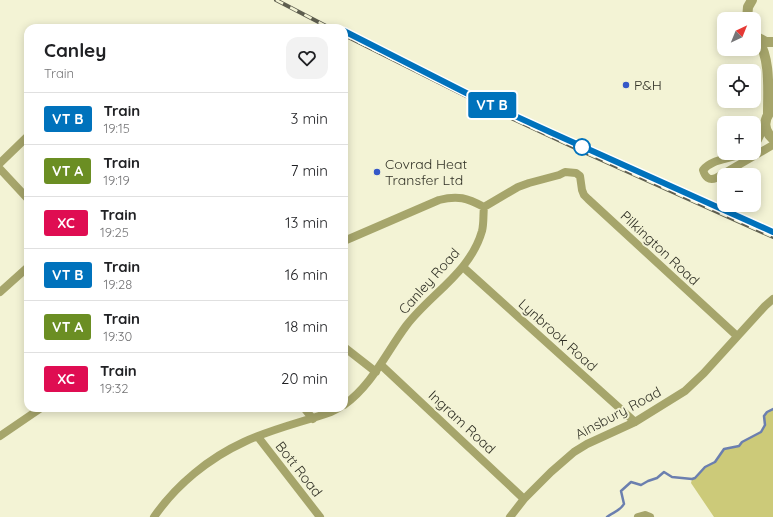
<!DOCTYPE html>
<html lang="en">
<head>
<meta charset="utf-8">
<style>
  :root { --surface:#fff; --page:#f2f2f2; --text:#202124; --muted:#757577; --line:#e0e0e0 }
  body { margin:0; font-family:Quicksand,sans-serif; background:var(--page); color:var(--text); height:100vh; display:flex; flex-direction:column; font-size:15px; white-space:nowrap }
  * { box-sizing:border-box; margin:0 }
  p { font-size:13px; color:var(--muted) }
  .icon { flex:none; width:22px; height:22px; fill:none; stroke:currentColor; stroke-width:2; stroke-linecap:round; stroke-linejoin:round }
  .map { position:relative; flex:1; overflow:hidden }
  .panel { position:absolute; left:24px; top:24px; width:324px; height:388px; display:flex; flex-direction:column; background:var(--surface); border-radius:12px; box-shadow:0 2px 10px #0003 }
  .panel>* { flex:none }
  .badge { padding:0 8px; border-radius:3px; font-size:14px; line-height:26px }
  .needle { width:26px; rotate:43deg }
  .buttons { position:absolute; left:717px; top:12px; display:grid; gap:8px }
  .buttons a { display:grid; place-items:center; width:44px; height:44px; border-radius:8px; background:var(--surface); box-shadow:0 2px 10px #0003; font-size:20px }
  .map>.badge { position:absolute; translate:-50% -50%; box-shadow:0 0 0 2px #fff }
  .round { display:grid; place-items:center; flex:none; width:42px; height:42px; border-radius:12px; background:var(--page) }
  .head { display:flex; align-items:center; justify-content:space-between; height:68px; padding:0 20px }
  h1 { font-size:19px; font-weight:800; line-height:30px }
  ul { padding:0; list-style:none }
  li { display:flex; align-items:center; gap:12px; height:52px; padding:0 20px; border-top:1px solid var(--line) }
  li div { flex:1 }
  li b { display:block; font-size:15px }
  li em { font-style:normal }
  li .badge { min-width:44px; font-weight:700; text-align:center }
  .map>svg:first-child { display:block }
  .green { fill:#ccca79 }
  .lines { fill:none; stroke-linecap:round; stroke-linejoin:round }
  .stream { stroke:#6b7faf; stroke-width:2.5 }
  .minor { stroke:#a6a56b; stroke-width:8 }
  .tertiary { stroke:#a6a56b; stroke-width:10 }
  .rail-casing { stroke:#5e5e4f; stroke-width:4 }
  .rail { stroke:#f3f3d5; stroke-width:2.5; stroke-dasharray:8; stroke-linecap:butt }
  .line-casing { stroke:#fff; stroke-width:9 }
  .line { stroke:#0072bc; stroke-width:6 }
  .poi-dot { fill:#3558c8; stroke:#f3f3d5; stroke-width:1.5 }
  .stop-dot { fill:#fff; stroke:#0072bc; stroke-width:2 }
  .labels { text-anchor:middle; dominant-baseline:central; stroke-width:4; stroke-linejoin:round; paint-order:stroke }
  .poi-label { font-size:14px; fill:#323227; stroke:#f3f3d5; text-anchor:start }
  .street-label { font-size:14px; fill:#323227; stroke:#f3f3d5 }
</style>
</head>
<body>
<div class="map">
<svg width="773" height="517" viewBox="0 0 773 517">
  <rect width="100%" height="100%" fill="#f3f3d5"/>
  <path class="green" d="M773,409V517H714L691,483L692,479L695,478L705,467L715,462L724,449L739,446L742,442L761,432L765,425L764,416L767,412Z"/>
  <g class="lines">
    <path class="stream" d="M607,517C613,512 620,511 624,504L621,491L631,482L641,485L648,481L657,478L664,472L672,477L692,479L695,478L705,467L715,462L724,449L739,446L742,442L761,432L765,425L764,416L767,412L773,409"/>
    <path class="minor" d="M754,144L758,140L765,125
      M743,153C730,160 713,158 703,170C705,177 709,181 716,178L773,145
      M0,163L28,136
      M0,169L28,199
      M484,207L518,187L529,183L559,175L565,172L576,173L580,176L582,190L584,195L588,199L737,336
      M344,241L439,200C458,195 467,198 484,207
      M463,267L635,422
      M0,292L28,267
      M344,347L376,372
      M381,365L524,499
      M344,405C372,385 386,353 406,326C430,294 470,273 482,231C484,223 483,215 484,207
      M304,408L313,419
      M0,436L41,408
      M258,437L320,517
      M154,517C176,485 209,458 244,442C271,429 303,422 331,412L339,408
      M510,517L524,499L551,472L574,452L587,444L635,422L685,391L704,373L765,306L773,299
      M638,517L645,515L650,517"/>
    <path class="tertiary" d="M747,19L748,7L752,0
      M757,37C771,60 768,88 768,114
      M757,37L766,42H773
      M772,110C763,119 763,130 773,139"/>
    <defs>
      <path id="rail" d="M276,0L330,28
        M344,35L498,112L586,153L773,237"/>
    </defs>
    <use href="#rail" class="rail-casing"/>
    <use href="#rail" class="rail"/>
  </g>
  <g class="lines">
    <defs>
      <path id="line" d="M344,31L476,98L550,132L773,232"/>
    </defs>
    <use href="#line" class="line-casing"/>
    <use href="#line" class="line"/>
  </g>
  <g class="poi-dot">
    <circle cx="626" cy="85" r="4"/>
    <circle cx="377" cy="172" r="4"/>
  </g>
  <circle class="stop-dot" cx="582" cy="147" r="8"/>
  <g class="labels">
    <g class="poi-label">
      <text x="634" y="85">P&amp;H</text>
      <text x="385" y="164">Covrad Heat<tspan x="385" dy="16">Transfer Ltd</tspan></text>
    </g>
    <g class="street-label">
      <text transform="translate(660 248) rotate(43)">Pilkington Road</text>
      <text transform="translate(429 281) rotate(-48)">Canley Road</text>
      <text transform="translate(558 335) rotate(42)">Lynbrook Road</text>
      <text transform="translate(618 413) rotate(-28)">Ainsbury Road</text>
      <text transform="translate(462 422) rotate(43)">Ingram Road</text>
      <text transform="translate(299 469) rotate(52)">Bott Road</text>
    </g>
  </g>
</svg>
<div class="buttons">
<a><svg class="needle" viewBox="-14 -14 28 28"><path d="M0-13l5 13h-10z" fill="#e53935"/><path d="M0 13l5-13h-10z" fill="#757577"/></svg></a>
<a><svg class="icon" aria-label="locate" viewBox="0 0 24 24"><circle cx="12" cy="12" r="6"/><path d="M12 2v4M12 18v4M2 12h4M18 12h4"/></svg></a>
<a>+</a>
<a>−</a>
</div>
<b class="badge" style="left:492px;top:105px;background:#0072bc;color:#fff">VT B</b>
<section class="panel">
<div class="head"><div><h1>Canley</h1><p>Train</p></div><a class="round"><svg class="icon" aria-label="heart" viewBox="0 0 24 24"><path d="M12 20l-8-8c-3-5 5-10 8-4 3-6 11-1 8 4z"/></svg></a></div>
<ul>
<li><span class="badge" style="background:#0072bc;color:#fff">VT B</span><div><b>Train</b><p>19:15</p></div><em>3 min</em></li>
<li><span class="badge" style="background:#6b8e23;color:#fff">VT A</span><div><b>Train</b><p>19:19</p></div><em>7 min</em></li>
<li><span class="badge" style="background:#df0d52;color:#fff">XC</span><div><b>Train</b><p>19:25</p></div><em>13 min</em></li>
<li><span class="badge" style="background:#0072bc;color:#fff">VT B</span><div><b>Train</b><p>19:28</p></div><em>16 min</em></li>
<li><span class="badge" style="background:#6b8e23;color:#fff">VT A</span><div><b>Train</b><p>19:30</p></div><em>18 min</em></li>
<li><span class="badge" style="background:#df0d52;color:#fff">XC</span><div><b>Train</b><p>19:32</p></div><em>20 min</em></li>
</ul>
</section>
</div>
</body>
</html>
